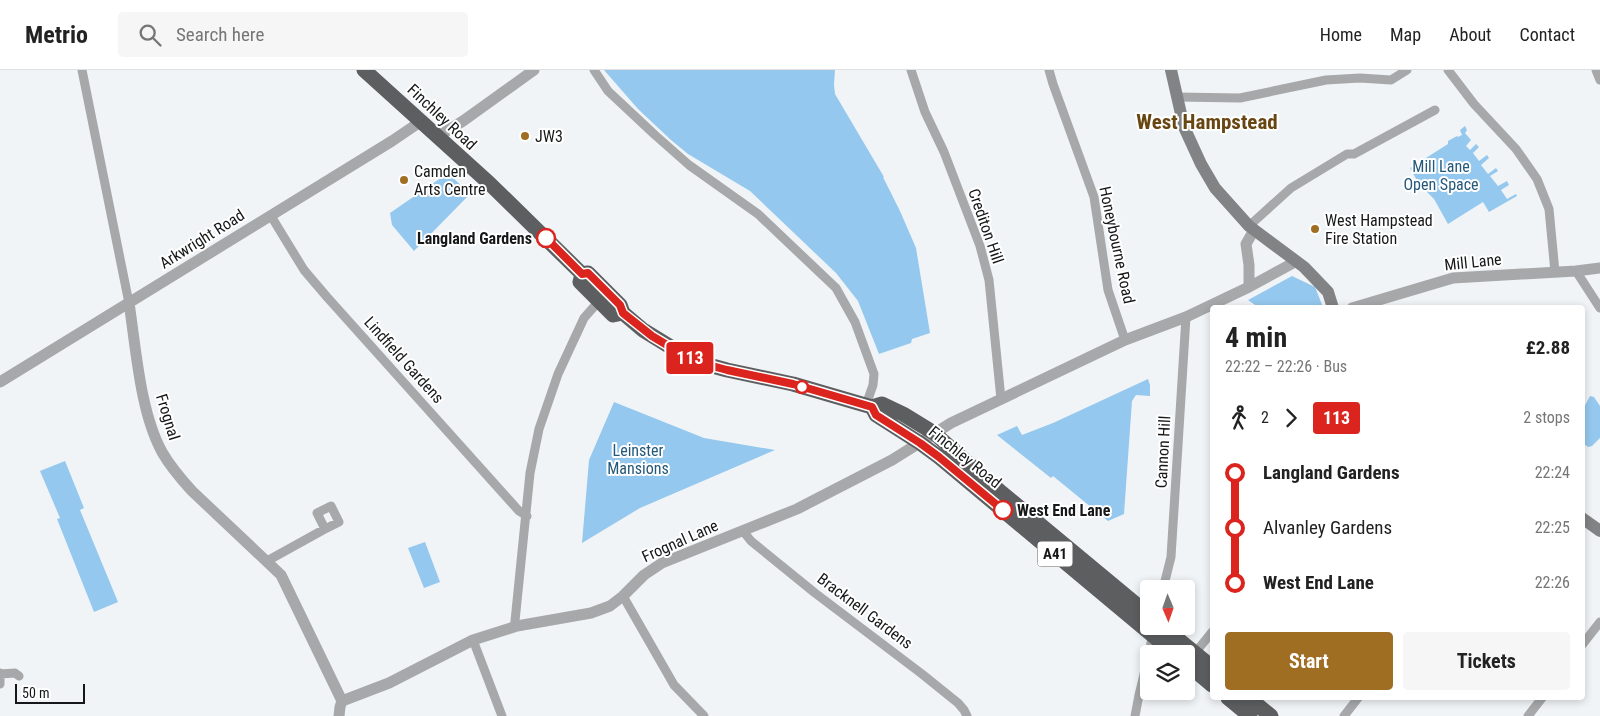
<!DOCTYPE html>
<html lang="en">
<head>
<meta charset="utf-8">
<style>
  :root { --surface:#fff; --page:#f6f6f6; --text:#222; --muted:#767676; --line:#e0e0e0; --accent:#a06e23 }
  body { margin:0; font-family:"Roboto Condensed",sans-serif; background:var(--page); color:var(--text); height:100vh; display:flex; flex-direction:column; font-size:19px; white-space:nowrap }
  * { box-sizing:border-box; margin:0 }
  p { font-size:16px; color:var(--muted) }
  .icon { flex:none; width:28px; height:28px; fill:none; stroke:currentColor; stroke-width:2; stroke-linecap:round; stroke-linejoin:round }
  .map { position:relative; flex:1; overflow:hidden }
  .side { position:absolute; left:1210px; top:235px; width:375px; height:395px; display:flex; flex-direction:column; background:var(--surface); border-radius:5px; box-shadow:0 2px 8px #0003 }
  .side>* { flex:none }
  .badge { padding:0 10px; border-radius:4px; font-size:18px; line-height:32px }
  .needle { width:32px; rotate:178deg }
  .fabs { position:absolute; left:1140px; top:510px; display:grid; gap:10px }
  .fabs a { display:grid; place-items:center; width:55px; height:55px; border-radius:5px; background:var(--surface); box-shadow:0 2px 8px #0003; font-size:25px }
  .scale { position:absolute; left:15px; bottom:12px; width:70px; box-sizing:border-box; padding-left:5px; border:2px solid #161718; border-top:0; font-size:14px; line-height:18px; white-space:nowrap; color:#161718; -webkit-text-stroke:4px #fff; paint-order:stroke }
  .map>.badge { position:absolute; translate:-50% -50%; box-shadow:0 0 0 2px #fff }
  .legs { display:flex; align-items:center; gap:8px; height:55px; padding:0 15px; font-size:16px }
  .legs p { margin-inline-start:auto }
  .summary { display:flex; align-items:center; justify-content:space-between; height:85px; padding:0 15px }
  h1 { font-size:28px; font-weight:700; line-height:38px }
  .cta { display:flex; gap:10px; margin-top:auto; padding:10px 15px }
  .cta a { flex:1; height:58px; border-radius:5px; background:var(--accent); color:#fff; font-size:20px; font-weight:700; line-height:58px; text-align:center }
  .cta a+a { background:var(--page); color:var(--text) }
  ul { padding:0 15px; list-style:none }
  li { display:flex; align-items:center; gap:18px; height:55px; font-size:19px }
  li i { display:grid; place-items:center; width:8px; height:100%; margin:0 6px; background:currentColor }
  li i::after { content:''; width:12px; height:12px; margin:-6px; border:4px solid; border-radius:50%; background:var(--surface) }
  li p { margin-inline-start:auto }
  li:first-child i { background:linear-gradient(#0000 50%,currentColor 0) }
  li:last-child i { background:linear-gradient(currentColor 50%,#0000 0) }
  header { display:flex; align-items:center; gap:30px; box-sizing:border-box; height:70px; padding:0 25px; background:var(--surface); border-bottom:1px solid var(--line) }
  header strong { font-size:24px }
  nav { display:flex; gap:28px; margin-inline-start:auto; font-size:18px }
  .search { width:350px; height:45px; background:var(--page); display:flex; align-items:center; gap:12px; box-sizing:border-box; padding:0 18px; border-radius:5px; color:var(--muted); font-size:19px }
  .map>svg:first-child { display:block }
  .green { fill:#95c8ee }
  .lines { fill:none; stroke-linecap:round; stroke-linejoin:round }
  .minor { stroke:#a6a8a9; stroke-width:9 }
  .tertiary { stroke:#a6a8a9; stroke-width:11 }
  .secondary { stroke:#818385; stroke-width:12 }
  .trunk { stroke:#5c5e60; stroke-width:15 }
  .line-1-casing { stroke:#fff; stroke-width:11 }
  .line-1 { stroke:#dc241f; stroke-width:8 }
  .poi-dot { fill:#a06e23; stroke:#fff; stroke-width:2 }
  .stop-1-dot { fill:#fff; stroke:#dc241f; stroke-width:2.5 }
  .labels { text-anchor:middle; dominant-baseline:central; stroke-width:4; stroke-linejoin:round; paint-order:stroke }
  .shield { fill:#fff; stroke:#5c5d5d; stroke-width:1 }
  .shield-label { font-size:15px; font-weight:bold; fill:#161718 }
  .street-label { font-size:16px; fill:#161718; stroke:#fff }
  .poi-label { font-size:16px; fill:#161718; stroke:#fff; text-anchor:start }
  .park-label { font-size:16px; fill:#24587b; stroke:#fff }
  .stop-label { font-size:16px; font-weight:bold; fill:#161718; stroke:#fff; text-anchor:end }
  .district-label { font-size:21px; font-weight:bold; fill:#684612; stroke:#fff }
</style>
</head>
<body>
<header>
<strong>Metrio</strong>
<div class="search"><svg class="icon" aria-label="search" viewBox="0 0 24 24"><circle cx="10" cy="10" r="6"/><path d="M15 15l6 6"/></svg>Search here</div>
<nav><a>Home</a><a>Map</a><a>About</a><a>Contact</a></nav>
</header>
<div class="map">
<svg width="1600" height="646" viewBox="0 0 1600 646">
  <rect width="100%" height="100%" fill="#f0f4f7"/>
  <path class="green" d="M604,0H835L834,15L835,24L884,107H883L900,141L916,178L930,263L912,269L911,273L879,284L858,231L836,203L750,121L688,84L671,70L638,39Z
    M1465,56L1467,60L1465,63L1471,70L1466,76L1470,80L1476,74L1479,77L1473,83L1479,91L1487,85L1489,88L1481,95L1488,104L1496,98L1498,101L1490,106L1498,116L1507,111L1509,115L1501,120L1507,129L1516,124L1517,126L1489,142L1483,132L1448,154L1434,129L1419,114L1410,98L1448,74V71L1457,66L1458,67L1462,65L1460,60Z
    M448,103L470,124L414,181L392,155L390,143Z
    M1292,206L1315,217L1323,237H1258L1248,230Z
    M1148,309L1150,315V326L1136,325L1132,331L1124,444L1108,451L1053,406L1051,408L997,365L1017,356L1022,365L1053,353Z
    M1590,326L1594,327L1600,336V368L1592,376L1588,377L1583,373V339Z
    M614,332L704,368L775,380L640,438L582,473L589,390Z
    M65,391L84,438L80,440L118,532L94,542L57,449L60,448L40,401Z
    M425,472L440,512L424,518L408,478Z"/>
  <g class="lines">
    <path class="minor" d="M82,0L129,233
      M594,0L608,21L655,65L689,95L758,144L836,218L855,252L874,304L873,315L866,335
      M911,0L925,42L944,82L980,176L989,210L1001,329
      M1049,0L1053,14L1094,127L1108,220L1125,270
      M1448,0L1474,34L1516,79L1537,109L1549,139L1555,202
      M1596,0L1600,10
      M1177,27L1240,28L1326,10L1360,8L1391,10L1407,0
      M271,146L304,200L327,227L519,441L527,446
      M1249,156L1291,118L1347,84H1354L1435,40
      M1576,201L1600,238
      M743,461L751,471L815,523L922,604L958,633L964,640L967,646
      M267,491L323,460L339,452L331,436L317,443L325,459
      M1163,519L1171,487L1186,247
      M623,526L674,615L704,646
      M517,556L515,551L530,403L539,359L558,304L584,248L599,231
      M473,570L502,646
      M1582,575L1600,552
      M1195,583L1212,562
      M1149,584L1154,556
      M0,603V614
      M0,604L15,603L19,606
      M1135,646L1139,625L1149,584
      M1344,646L1358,628
      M1528,646L1542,628"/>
    <path class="tertiary" d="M437,67L463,51L534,0
      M1249,217V195L1246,174L1254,160
      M129,233C136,278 140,342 162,382C170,396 181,409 192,421L281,505L342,631L340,637L339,646
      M1352,238L1453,208L1576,201L1600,198
      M0,312L392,71L420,52
      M342,631L389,613L473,570L517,556L591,543L610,536L623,526L644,505L662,493L797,439L892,390L951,353L1125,270L1186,247L1249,217L1295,192"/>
    <path class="secondary" d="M1171,0L1184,57L1201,94L1215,118L1249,156L1304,197L1328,222L1333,238
      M1582,448L1600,461"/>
    <path class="trunk" d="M364,0L489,113L582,204L588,203L620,235L623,243L643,260L687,287L705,294L727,300L793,314L872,337L882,334L903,344L934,363L1002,423L1149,545
      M582,204L580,212L613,245L623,243
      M872,337L876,345L920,373L939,387L1175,584
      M1162,556L1212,597
      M1186,593L1212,615
      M1228,628L1250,646
      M1249,628L1271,646"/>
  </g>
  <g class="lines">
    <defs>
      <path id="line-1" d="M546,168L582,204L588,203L620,235L623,243L652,266L687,287L705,294L727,300L793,314L872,337L876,345L920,373L939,387L1003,440"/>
    </defs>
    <use href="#line-1" class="line-1-casing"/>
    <use href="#line-1" class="line-1"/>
  </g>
  <g class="poi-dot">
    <circle cx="525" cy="66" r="5"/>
    <circle cx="404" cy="110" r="5"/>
    <circle cx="1315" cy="159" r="5"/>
  </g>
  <g class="stop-1-dot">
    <circle cx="546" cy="168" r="9"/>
    <circle cx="802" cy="317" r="6"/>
    <circle cx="1003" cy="440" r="9"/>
  </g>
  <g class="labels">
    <rect class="shield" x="1037.5" y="471.5" width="35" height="25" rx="4"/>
    <g class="shield-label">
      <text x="1055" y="484">A41</text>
    </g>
    <g class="street-label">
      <text transform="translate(442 47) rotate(43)">Finchley Road</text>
      <text transform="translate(986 156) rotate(71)">Crediton Hill</text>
      <text transform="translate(202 169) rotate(-32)">Arkwright Road</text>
      <text transform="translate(1117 175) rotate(78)">Honeybourne Road</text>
      <text transform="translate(1473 192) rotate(-6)">Mill Lane</text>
      <text transform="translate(404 290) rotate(48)">Lindfield Gardens</text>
      <text transform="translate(168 347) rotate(73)">Frognal</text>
      <text transform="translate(1163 382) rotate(-87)">Cannon Hill</text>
      <text transform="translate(965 387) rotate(39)">Finchley Road</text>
      <text transform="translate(680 471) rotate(-24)">Frognal Lane</text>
      <text transform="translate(865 541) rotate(37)">Bracknell Gardens</text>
    </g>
    <g class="poi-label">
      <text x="535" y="66">JW3</text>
      <text x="414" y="101">Camden<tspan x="414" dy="18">Arts Centre</tspan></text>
      <text x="1325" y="150">West Hampstead<tspan x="1325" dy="18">Fire Station</tspan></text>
    </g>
    <g class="park-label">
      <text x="1441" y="96">Mill Lane<tspan x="1441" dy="18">Open Space</tspan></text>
      <text x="638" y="380">Leinster<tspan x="638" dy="18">Mansions</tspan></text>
    </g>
    <g class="stop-label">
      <text x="532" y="168">Langland Gardens</text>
      <text x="1017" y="440" text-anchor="start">West End Lane</text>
    </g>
    <g class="district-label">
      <text x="1207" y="52">West Hampstead</text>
    </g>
  </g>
</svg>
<div class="fabs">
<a><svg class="needle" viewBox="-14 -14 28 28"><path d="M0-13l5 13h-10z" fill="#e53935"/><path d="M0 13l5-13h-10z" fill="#767676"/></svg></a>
<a><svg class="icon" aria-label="layers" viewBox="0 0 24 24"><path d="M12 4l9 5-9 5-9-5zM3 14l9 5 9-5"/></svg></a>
</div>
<div class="scale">50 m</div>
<b class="badge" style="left:690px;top:288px;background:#dc241f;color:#fff">113</b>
<section class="side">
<div class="summary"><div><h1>4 min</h1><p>22:22 – 22:26 · Bus</p></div><b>£2.88</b></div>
<div class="legs"><svg class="icon" aria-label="walk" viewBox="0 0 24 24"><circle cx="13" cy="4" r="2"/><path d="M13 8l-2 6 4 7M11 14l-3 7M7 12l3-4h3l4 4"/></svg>2<svg class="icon" aria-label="forward" viewBox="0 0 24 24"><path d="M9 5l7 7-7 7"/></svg><b class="badge" style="background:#dc241f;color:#fff">113</b><p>2 stops</p></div>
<ul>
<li><i style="color:#dc241f"></i><b>Langland Gardens</b><p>22:24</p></li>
<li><i style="color:#dc241f"></i><span>Alvanley Gardens</span><p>22:25</p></li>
<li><i style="color:#dc241f"></i><b>West End Lane</b><p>22:26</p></li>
</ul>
<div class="cta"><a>Start</a><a>Tickets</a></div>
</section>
</div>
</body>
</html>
